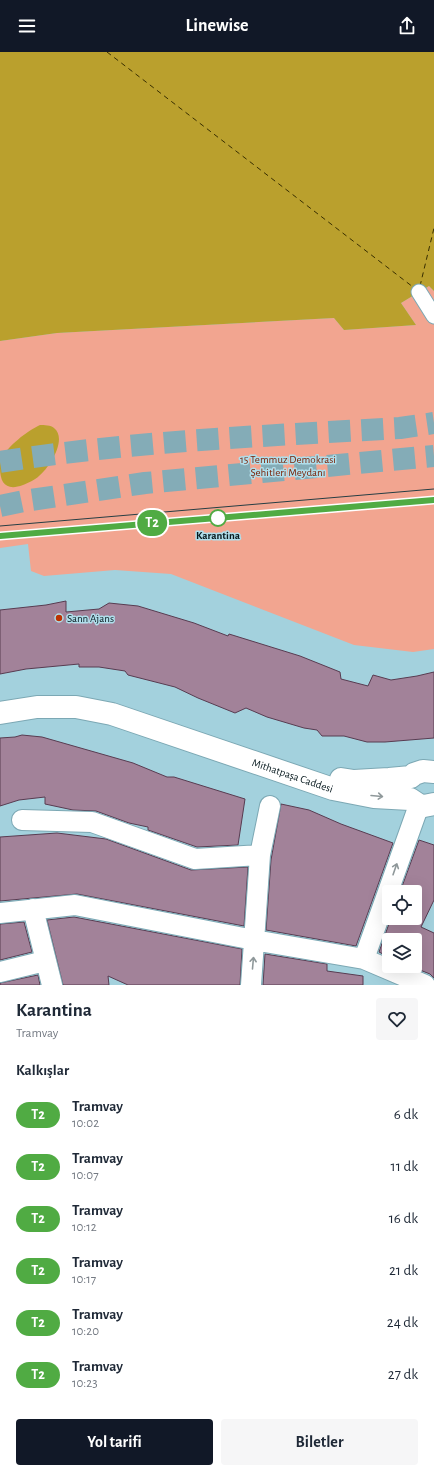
<!DOCTYPE html>
<html lang="tr">
<head>
<meta charset="utf-8">
<style>
  :root { --surface:#fff; --page:#f6f6f7; --text:#1f2937; --muted:#747a83; --accent:#111827 }
  body { margin:0; font-family:"Alegreya Sans",sans-serif; background:var(--page); color:var(--text); height:100vh; display:flex; flex-direction:column; font-size:15px; white-space:nowrap }
  * { box-sizing:border-box; margin:0 }
  p { font-size:13px; color:var(--muted) }
  .icon { flex:none; width:22px; height:22px; fill:none; stroke:currentColor; stroke-width:2; stroke-linecap:round; stroke-linejoin:round }
  .map { position:relative; height:933px; overflow:hidden }
  .side { display:flex; flex-direction:column; background:var(--surface); flex:1 }
  .side>* { flex:none }
  .badge { padding:0 8px; border-radius:13px; font-size:14px; line-height:26px }
  .fabs { position:absolute; left:382px; top:833px; display:grid; gap:8px }
  .fabs a { display:grid; place-items:center; width:40px; height:40px; border-radius:4px; background:var(--surface); box-shadow:0 4px 16px #0002; font-size:20px }
  .map>.badge { position:absolute; translate:-50% -50%; box-shadow:0 0 0 2px #fff }
  h2 { padding:0 16px; font-size:15px; line-height:36px }
  .round { display:grid; place-items:center; flex:none; width:42px; height:42px; border-radius:4px; background:var(--page) }
  .overview { display:flex; align-items:center; justify-content:space-between; height:68px; padding:0 16px }
  h1 { font-size:19px; font-weight:700; line-height:30px }
  .button { display:flex; gap:8px; margin-top:auto; padding:8px 16px }
  .button a { flex:1; height:46px; border-radius:4px; background:var(--accent); color:#fff; font-size:16px; font-weight:700; line-height:46px; text-align:center }
  .button a+a { background:var(--page); color:var(--text) }
  ul { padding:0; list-style:none }
  li { display:flex; align-items:center; gap:12px; height:52px; padding:0 16px }
  li div { flex:1 }
  li b { display:block; font-size:15px }
  li em { font-style:normal }
  li .badge { min-width:44px; font-weight:700; text-align:center }
  header { display:flex; justify-content:space-between; align-items:center; height:52px; padding:0 16px; background:var(--accent); color:#fff; font-size:18px; font-weight:700 }
  .map>svg:first-child { display:block }
  .green { fill:#f2a590 }
  .water { fill:#baa02d }
  .lines { fill:none; stroke-linecap:round; stroke-linejoin:round }
  .ferry { stroke:#382e00; stroke-width:1; stroke-dasharray:5 4; stroke-linecap:butt }
  .building { fill:#a28299; stroke:#583c51 }
  .primary-tunnel { stroke:#84acb7; stroke-width:22; stroke-dasharray:22 11; stroke-linecap:butt }
  .pedestrian-casing { stroke:#7ca8b4; stroke-width:17 }
  .minor-casing { stroke:#7ca8b4; stroke-width:22 }
  .primary-casing { stroke:#7ca8b4; stroke-width:24 }
  .pedestrian { stroke:#fff; stroke-width:15 }
  .minor { stroke:#fff; stroke-width:20 }
  .primary { stroke:#fff; stroke-width:22 }
  .tram { stroke:#263e44; stroke-width:1 }
  .oneway { stroke:#8f989a }
  .line-casing { stroke:#fff; stroke-width:9 }
  .line { stroke:#50ab43; stroke-width:6 }
  .stop-dot { fill:#fff; stroke:#50ab43; stroke-width:2 }
  .poi-dot { fill:#bc3303; stroke:#b0deeb; stroke-width:1.5 }
  .labels { text-anchor:middle; dominant-baseline:central; stroke-width:3; stroke-linejoin:round; paint-order:stroke }
  .park-label { font-size:11px; fill:#771d01; stroke:#b0deeb }
  .stop-label { font-size:11px; font-weight:bold; fill:#07191e; stroke:#b0deeb }
  .poi-label { font-size:11px; fill:#07191e; stroke:#b0deeb; text-anchor:start }
  .street-label { font-size:11px; fill:#07191e; stroke:#b0deeb }
</style>
</head>
<body>
<header><svg class="icon" aria-label="menu" viewBox="0 0 24 24"><path d="M4 6h16M4 12h16M4 18h16"/></svg>Linewise<svg class="icon" aria-label="share" viewBox="0 0 24 24"><path d="M12 15V3M7 8l5-5 5 5M5 13v7h14v-7"/></svg></header>
<div class="map">
<svg width="434" height="933" viewBox="0 0 434 933">
  <rect width="100%" height="100%" fill="#a3d1dd"/>
  <path class="green" d="M429,234L434,239V597L413,600L354,593L171,522L115,518L44,524L31,519L28,492L0,496V289L57,281L334,266L344,278L416,273L401,251Z"/>
  <path class="water" d="M0,0H434V239L429,234L401,251L416,273L344,278L334,266L57,281L0,289Z
    M40,373C44,373 51,373 54,376C68,387 49,416 39,424C35,428 28,431 23,433C7,439 0,432 0,416C0,413 0,410 1,407C8,394 27,379 40,373Z"/>
  <g class="lines">
    <path class="ferry" d="M107,0L413,235
      M420,234L434,176"/>
  </g>
  <path class="building" d="M66,549V560L99,557L109,551L138,554L194,571L228,584L229,582L300,604L340,620L341,627L368,634L373,623L391,628L417,624L434,620V686L385,690H367L344,684H322L317,678L304,676L267,665L246,656L235,661L198,646L175,635L128,623L125,619L99,615H79V612L26,617L0,622V558L46,553Z
    M22,683L42,685L133,711L167,725H174L245,747L238,793L197,795L148,778V775L129,771L96,759L73,758L45,752V745L19,748L0,754V686L15,685Z
    M281,752L309,758L341,772L393,791L356,894L266,878L271,808Z
    M57,781L106,787L191,818L248,815L244,874L77,842L0,849V785Z
    M419,788L434,793V848L421,875L434,881V926L430,922L410,914H415V888H389V905L379,900L391,866H415V840H400Z
    M74,865L242,897L240,933H128L108,924L109,933H63L47,868Z
    M24,870L32,900L0,908V872Z
    M265,902L327,912V919L363,924V933H263Z
    M38,923L40,933H0V931Z"/>
  <g class="lines">
    <path class="primary-tunnel" d="M0,410C132,389 266,384 400,376L434,371
      M0,454L24,449L145,431L434,404"/>
    <defs>
      <path id="pedestrian" d="M419,240L434,264"/>
      <path id="minor" d="M22,768L92,770L195,807L260,803
        M33,857L52,933
        M0,861L75,853L254,888L364,907L425,933
        M364,907L419,753
        M0,920L45,909
        M251,933L260,803L270,754"/>
      <g id="primary">
        <path id="s1" d="M0,661L37,655H76L112,662L333,737L374,745L410,747L419,753L424,754L434,752"/>
        <path d="M341,727L354,729L389,727L411,725L414,722L423,719L434,720"/>
      </g>
    </defs>
    <use href="#pedestrian" class="pedestrian-casing"/>
    <use href="#minor" class="minor-casing"/>
    <use href="#primary" class="primary-casing"/>
    <use href="#pedestrian" class="pedestrian"/>
    <use href="#minor" class="minor"/>
    <use href="#primary" class="primary"/>
    <path class="tram" d="M0,474L434,437
      M0,484L434,448"/>
  </g>
  <defs><path id="oneway-shaft" d="M-6 0H5M1.5-3L5.5 0L1.5 3" fill="none" stroke-width="1.6" stroke-linecap="round" stroke-linejoin="round"/></defs>
  <g class="oneway">
    <use href="#oneway-shaft" transform="translate(377 744) rotate(5)"/>
    <use href="#oneway-shaft" transform="translate(395 817) rotate(-71)"/>
    <use href="#oneway-shaft" transform="translate(253 911) rotate(-85)"/>
  </g>
  <g class="lines">
    <defs>
      <path id="line" d="M0,484L434,448"/>
    </defs>
    <use href="#line" class="line-casing"/>
    <use href="#line" class="line"/>
  </g>
  <circle class="stop-dot" cx="218" cy="466" r="8"/>
  <circle class="poi-dot" cx="59" cy="566" r="4"/>
  <g class="labels">
    <g class="park-label">
      <text x="288" y="407">15 Temmuz Demokrasi<tspan x="288" dy="13">Şehitleri Meydanı</tspan></text>
    </g>
    <g class="stop-label">
      <text x="218" y="483">Karantina</text>
    </g>
    <g class="poi-label">
      <text x="67" y="566">Sann Ajans</text>
    </g>
    <g class="street-label">
      <text stroke="none"><textPath href="#s1" startOffset="304">Mithatpaşa Caddesi</textPath></text>
    </g>
  </g>
</svg>
<div class="fabs">
<a><svg class="icon" aria-label="locate" viewBox="0 0 24 24"><circle cx="12" cy="12" r="6"/><path d="M12 2v4M12 18v4M2 12h4M18 12h4"/></svg></a>
<a><svg class="icon" aria-label="layers" viewBox="0 0 24 24"><path d="M12 4l9 5-9 5-9-5zM3 14l9 5 9-5"/></svg></a>
</div>
<b class="badge" style="left:152px;top:471px;background:#50ab43;color:#fff">T2</b>
</div>
<section class="side">
<div class="overview"><div><h1>Karantina</h1><p>Tramvay</p></div><a class="round"><svg class="icon" aria-label="heart" viewBox="0 0 24 24"><path d="M12 20l-8-8c-3-5 5-10 8-4 3-6 11-1 8 4z"/></svg></a></div>
<h2>Kalkışlar</h2>
<ul>
<li><span class="badge" style="background:#50ab43;color:#fff">T2</span><div><b>Tramvay</b><p>10:02</p></div><em>6 dk</em></li>
<li><span class="badge" style="background:#50ab43;color:#fff">T2</span><div><b>Tramvay</b><p>10:07</p></div><em>11 dk</em></li>
<li><span class="badge" style="background:#50ab43;color:#fff">T2</span><div><b>Tramvay</b><p>10:12</p></div><em>16 dk</em></li>
<li><span class="badge" style="background:#50ab43;color:#fff">T2</span><div><b>Tramvay</b><p>10:17</p></div><em>21 dk</em></li>
<li><span class="badge" style="background:#50ab43;color:#fff">T2</span><div><b>Tramvay</b><p>10:20</p></div><em>24 dk</em></li>
<li><span class="badge" style="background:#50ab43;color:#fff">T2</span><div><b>Tramvay</b><p>10:23</p></div><em>27 dk</em></li>
</ul>
<div class="button"><a>Yol tarifi</a><a>Biletler</a></div>
</section>
</body>
</html>
